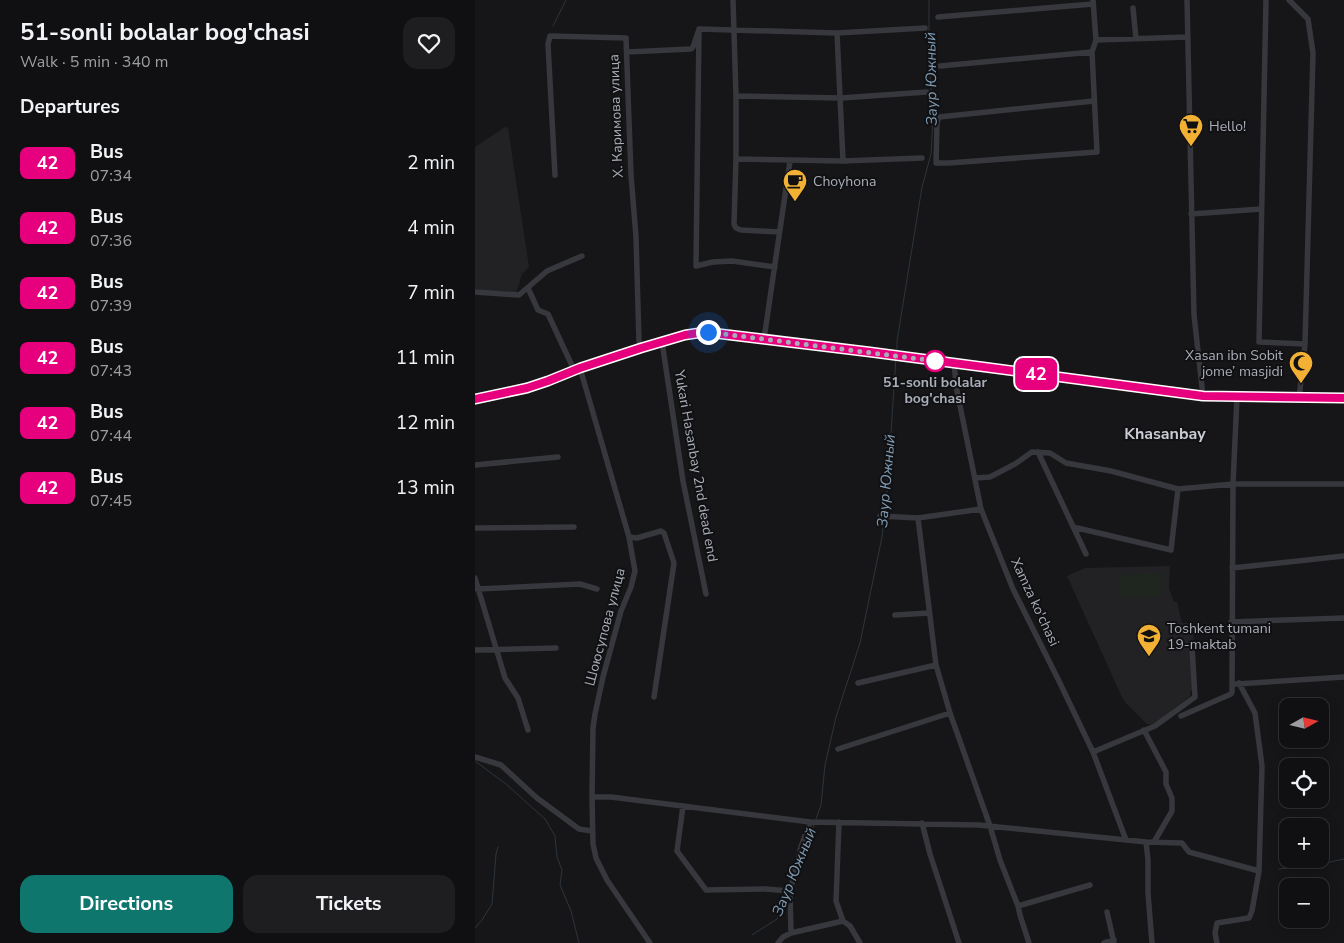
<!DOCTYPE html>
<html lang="en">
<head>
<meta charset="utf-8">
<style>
  :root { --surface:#101012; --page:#1e1e20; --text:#f1f3f6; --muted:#9c9d9f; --line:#303032; --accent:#0f766e }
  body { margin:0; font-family:"Nunito Sans",sans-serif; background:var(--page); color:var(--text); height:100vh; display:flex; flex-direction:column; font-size:19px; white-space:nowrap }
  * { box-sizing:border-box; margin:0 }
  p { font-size:16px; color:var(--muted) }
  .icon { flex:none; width:28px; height:28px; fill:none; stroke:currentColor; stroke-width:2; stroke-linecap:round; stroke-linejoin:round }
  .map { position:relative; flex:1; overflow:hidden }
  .sheet { display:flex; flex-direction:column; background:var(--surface); width:475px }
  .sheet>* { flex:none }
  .badge { padding:0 10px; border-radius:8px; font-size:18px; line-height:32px }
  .needle { width:32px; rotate:82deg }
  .buttons { position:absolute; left:804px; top:698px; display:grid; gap:10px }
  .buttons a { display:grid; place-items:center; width:50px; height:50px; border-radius:10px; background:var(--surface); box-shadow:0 2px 12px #0003,0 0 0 1px var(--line); font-size:25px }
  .you { position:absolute; width:25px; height:25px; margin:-12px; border:4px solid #fff; border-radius:50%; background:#1a73e8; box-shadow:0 0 0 8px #1a73e833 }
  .map>.badge { position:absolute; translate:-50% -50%; box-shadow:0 0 0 2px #fff }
  h2 { padding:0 20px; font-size:19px; line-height:45px }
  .round { display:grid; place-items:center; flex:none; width:52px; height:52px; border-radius:15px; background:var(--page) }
  .head { display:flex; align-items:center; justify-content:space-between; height:85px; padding:0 20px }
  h1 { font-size:24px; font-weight:700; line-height:38px }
  .cta { display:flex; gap:10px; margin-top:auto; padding:10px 20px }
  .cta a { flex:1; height:58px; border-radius:15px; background:var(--accent); color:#fff; font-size:20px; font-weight:700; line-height:58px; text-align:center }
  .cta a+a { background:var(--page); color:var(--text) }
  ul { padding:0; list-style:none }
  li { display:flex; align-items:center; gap:15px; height:65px; padding:0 20px }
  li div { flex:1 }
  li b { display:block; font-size:19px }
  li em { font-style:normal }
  li .badge { min-width:55px; font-weight:700; text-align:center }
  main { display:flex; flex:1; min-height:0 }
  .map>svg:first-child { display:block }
  .built { fill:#222225 }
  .green { fill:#1e261f }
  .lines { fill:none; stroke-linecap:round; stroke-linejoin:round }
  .stream { stroke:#2c353c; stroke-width:1 }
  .minor { stroke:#37383d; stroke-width:5.5 }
  .line-casing { stroke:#fff; stroke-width:11 }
  .line { stroke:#e6007e; stroke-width:8 }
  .walk { stroke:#a8adb8; stroke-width:5; stroke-dasharray:0 9 }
  .stop-dot { fill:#fff; stroke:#e6007e; stroke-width:2.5 }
  .labels { text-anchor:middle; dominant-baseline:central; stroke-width:4; stroke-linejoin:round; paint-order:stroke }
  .street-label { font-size:14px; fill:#a8adb8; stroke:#111113 }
  .poi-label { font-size:14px; fill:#a8adb8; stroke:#111113; text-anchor:start }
  .stop-label { font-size:14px; font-weight:bold; fill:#a8adb8; stroke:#111113 }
  .water-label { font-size:15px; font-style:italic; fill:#7f9bb3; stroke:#111113 }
  .quarter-label { font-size:16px; font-weight:bold; fill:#c9ccd4; stroke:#111113 }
</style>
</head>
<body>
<main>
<section class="sheet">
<div class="head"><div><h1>51-sonli bolalar bog'chasi</h1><p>Walk · 5 min · 340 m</p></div><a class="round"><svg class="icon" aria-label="heart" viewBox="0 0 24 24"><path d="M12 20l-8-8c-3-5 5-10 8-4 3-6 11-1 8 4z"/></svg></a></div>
<h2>Departures</h2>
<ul>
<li><span class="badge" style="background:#e6007e;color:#fff">42</span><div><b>Bus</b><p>07:34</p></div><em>2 min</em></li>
<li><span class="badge" style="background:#e6007e;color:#fff">42</span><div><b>Bus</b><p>07:36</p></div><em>4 min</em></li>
<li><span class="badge" style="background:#e6007e;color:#fff">42</span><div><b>Bus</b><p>07:39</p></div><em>7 min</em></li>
<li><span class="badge" style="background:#e6007e;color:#fff">42</span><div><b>Bus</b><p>07:43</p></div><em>11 min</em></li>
<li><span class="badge" style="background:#e6007e;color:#fff">42</span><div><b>Bus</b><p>07:44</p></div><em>12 min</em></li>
<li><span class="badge" style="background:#e6007e;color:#fff">42</span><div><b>Bus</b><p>07:45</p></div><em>13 min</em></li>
</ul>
<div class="cta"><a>Directions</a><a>Tickets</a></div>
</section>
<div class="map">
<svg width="869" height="943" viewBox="0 0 869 943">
  <rect width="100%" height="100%" fill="#161618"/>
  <path class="built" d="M30,127L33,128L54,267L47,274L41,294L0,293V147Z
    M695,566L694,588L699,602H702L707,623H718L721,691H715V696L680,724H672L650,702L646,695L592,576L610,568Z"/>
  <path class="green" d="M685,573L686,596L646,598L644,575Z"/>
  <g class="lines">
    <path class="stream" d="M78,26L91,0
      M422,353V341L447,187L456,154L458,116L454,61V0
      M410,513L413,479L421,357
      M0,761L31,784L70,819L80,836L82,857L87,870L85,885L96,911L104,943
      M341,819L346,805L350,765L361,717L385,643L407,537L409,519
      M326,859L339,825
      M804,869L841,865L869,859
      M0,928L7,920L17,904L21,854L23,847
      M277,935L302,919L312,893"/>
    <path class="minor" d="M258,0L261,96V159L259,224L261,228L266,230L304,232
      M618,0L621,40L617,52L622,152L474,163H461L462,123L464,117L619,101
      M712,0L719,315L728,396
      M791,0L784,342L830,344
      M814,0L833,19L838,53L830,344L824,398
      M658,8L661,39
      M463,17L618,4
      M362,33L368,161
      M621,40L712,37
      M152,52L216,49L218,47L223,32
      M465,66L617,52
      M261,96L366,98L452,92
      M261,159L368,161L447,158
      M80,175L73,44L75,36L151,38L156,175L161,237L164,341L166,348
      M716,214L786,209
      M300,267L257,261L238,262L221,266L224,29L362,33L450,28
      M53,288L63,310L73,314L99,370
      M0,292L44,295L72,271L107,256
      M289,339L315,161
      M187,342L208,481L231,594
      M479,364L482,391L506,509L538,589L583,679L618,752L651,840
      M105,368L154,537L160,571L156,587L146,611L128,677L120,714L118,728L117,797L118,844L121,858L132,880L175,943
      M0,399L52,388L73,381L105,368L166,348L210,335L230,332L414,355L728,396L869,398
      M563,452L611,554
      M0,465L83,457
      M500,478L515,477L540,464L557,452L575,453L591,463L636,471L703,489L758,484H869
      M405,516L443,518L506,509
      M443,518L461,665L475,713L515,826L525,860L543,906L545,915L554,943
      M598,527L696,550L703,489
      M0,528L99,527
      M154,537L162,538L186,531L189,533L199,563L179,697
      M757,568L869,556
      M0,578L30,678L43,698L53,730
      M2,589L105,584L122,589
      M420,615L454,613
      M756,622L869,618
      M0,650L81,648
      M383,683L461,665
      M761,684L869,677
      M706,716L756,694L757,692L758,484L762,397
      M669,730L691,772V784L697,798V811L679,842
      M363,749L475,713
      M618,752L680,726L720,697L717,647
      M0,757L26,765L62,798L104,829L117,831
      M117,797H136L335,822L504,825L671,842L707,843L714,852L784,871
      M208,806L202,851L231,890L290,889L315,891
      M364,822L361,901L368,921L375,926L385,943
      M447,823L455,854L484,943
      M671,842L673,860V893L677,943
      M543,906L615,885
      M632,912L639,943
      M316,933L315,891L326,847L335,822
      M303,943L308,937L316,933L368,921
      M629,943L639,940
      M742,943L740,933L742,923L774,918L777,911L784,871L787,766L780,713L764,683"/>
  </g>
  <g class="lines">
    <defs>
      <path id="line" d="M0,399L52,388L73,381L105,368L166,348L210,335L230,332L395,352L728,396L869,398"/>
    </defs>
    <use href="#line" class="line-casing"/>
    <use href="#line" class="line"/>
    <path class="walk" d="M233,332L460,361"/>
  </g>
  <defs>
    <symbol id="supermarket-pin" viewBox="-11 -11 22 30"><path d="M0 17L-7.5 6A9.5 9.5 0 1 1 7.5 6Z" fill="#f2b134" stroke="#111113"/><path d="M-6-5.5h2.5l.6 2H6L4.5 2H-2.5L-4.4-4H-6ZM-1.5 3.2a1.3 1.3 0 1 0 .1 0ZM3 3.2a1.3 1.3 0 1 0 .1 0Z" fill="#111"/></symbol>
    <symbol id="cafe-pin" viewBox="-11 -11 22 30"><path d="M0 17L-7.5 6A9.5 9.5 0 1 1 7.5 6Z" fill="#f2b134" stroke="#111113"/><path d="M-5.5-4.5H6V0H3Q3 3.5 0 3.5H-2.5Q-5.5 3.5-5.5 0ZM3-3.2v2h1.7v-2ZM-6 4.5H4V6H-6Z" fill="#111"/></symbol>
    <symbol id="mosque-pin" viewBox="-11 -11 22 30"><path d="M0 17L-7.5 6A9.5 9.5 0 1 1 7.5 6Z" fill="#f2b134" stroke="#111113"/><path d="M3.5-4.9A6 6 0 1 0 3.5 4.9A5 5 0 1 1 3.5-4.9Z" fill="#111"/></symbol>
    <symbol id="school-pin" viewBox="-11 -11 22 30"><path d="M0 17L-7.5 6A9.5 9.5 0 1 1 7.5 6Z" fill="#f2b134" stroke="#111113"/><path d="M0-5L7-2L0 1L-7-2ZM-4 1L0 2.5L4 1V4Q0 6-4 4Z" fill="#111"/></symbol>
  </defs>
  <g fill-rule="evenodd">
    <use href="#supermarket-pin" x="702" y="112" width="28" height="38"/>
    <use href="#cafe-pin" x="306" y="167" width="28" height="38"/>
    <use href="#mosque-pin" x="812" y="349" width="28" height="38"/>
    <use href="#school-pin" x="660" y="622" width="28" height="38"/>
  </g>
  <circle class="stop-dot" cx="460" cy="361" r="10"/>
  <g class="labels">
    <g class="street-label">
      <text transform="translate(141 116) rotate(-92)">Х. Каримова улица</text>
      <text transform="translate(221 466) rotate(80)">Yukari Hasanbay 2nd dead end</text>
      <text transform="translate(560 602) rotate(65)">Xamza ko'chasi</text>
      <text transform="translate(130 627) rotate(-75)">Шоюсупова улица</text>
    </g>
    <g class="poi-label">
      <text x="734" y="126">Hello!</text>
      <text x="338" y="181">Choyhona</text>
      <text x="808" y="355" text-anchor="end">Xasan ibn Sobit<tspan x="808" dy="16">jome’ masjidi</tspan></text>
      <text x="692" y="628">Toshkent tumani<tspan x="692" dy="16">19-maktab</tspan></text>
    </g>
    <g class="stop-label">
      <text x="460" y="382">51-sonli bolalar<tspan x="460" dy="16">bog'chasi</tspan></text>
    </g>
    <g class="water-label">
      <text transform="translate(456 79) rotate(-91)">Заур Южный</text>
      <text transform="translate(411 481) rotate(-85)">Заур Южный</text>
      <text transform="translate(319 872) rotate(-68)">Заур Южный</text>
    </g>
    <g class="quarter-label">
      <text x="690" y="434">Khasanbay</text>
    </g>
  </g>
</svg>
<div class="buttons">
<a><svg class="needle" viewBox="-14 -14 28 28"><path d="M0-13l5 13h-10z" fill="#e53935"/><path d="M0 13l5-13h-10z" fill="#9c9d9f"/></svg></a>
<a><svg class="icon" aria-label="locate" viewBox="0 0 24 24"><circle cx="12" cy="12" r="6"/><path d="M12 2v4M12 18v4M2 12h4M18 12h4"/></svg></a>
<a>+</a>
<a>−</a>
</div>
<div class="you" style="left:233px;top:332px"></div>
<b class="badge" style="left:561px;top:374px;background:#e6007e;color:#fff">42</b>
</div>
</main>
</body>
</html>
